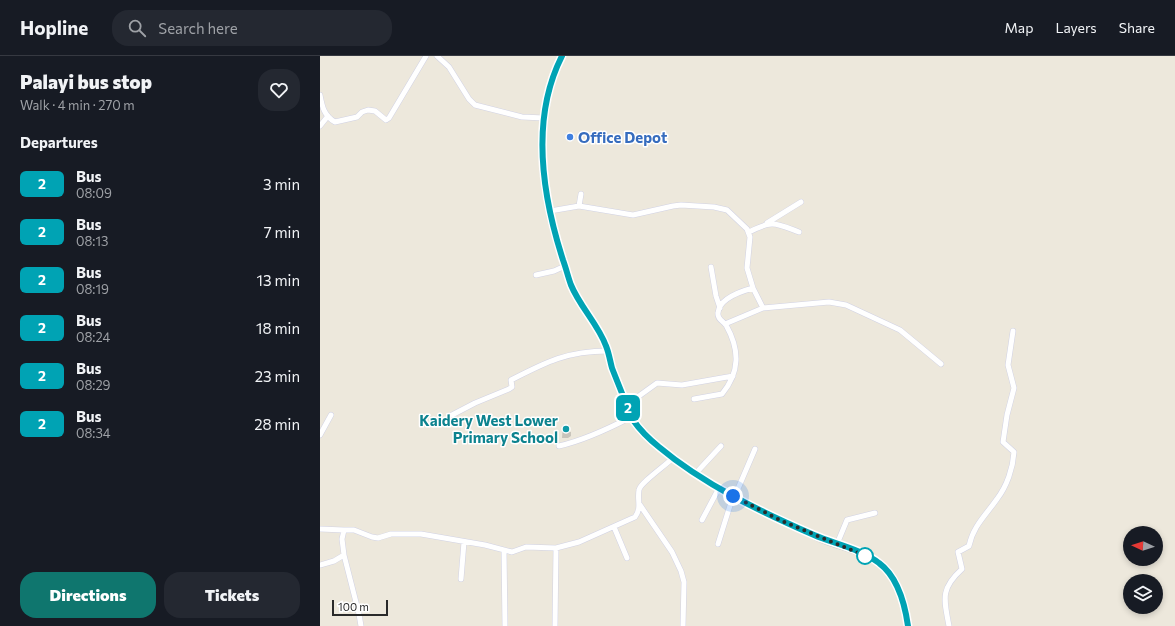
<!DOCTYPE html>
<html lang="en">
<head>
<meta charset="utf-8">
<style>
  :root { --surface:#171b24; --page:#242831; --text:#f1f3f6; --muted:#9ea1a6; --line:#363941; --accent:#0f766e }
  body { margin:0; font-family:Commissioner,sans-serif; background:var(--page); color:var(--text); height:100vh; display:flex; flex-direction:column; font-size:15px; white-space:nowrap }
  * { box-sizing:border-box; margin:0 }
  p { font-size:13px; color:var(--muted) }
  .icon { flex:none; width:22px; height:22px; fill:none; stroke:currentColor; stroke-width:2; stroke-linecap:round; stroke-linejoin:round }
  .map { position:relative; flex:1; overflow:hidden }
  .drawer { display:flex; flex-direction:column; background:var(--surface); width:320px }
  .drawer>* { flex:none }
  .badge { padding:0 8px; border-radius:6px; font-size:14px; line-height:26px }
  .needle { width:26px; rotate:274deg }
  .fabs { position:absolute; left:803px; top:470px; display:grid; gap:8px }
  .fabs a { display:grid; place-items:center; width:40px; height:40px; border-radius:50%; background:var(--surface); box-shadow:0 2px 6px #0003; font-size:20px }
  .scale { position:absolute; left:12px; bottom:10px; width:56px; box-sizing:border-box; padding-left:4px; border:2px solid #2a2a2a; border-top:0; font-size:11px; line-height:14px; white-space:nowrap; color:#2a2a2a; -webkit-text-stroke:3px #fff; paint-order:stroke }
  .you { position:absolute; width:20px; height:20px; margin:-10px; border:3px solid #fff; border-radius:50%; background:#1a73e8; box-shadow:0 0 0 6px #1a73e833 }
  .map>.badge { position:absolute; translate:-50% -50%; box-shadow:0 0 0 2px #fff }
  h2 { padding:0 20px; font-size:15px; line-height:36px }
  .round { display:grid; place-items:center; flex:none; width:42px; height:42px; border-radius:16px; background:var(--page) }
  .overview { display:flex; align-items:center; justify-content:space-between; height:68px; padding:0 20px }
  h1 { font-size:19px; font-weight:800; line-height:30px }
  .cta { display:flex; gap:8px; margin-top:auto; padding:8px 20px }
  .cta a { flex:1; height:46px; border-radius:16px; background:var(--accent); color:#fff; font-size:16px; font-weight:800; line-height:46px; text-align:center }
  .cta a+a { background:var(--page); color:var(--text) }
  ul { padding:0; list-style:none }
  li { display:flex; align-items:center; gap:12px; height:48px; padding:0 20px }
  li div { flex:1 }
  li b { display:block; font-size:15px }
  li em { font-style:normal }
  li .badge { min-width:44px; font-weight:700; text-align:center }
  header { display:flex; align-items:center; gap:24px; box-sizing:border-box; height:56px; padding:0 20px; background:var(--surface); border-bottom:1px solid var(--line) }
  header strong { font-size:19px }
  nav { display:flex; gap:22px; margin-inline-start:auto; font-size:14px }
  .search { width:280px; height:36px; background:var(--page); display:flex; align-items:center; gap:10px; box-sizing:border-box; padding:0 14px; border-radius:16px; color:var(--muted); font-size:15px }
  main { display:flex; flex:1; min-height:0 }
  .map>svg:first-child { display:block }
  .building { fill:#c8c4bb }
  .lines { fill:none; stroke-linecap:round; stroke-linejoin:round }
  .minor-casing { stroke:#d1d2e4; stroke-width:6 }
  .major-casing { stroke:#c8c8c8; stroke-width:8 }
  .minor { stroke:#fff; stroke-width:5 }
  .major { stroke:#f5e658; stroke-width:6 }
  .line-casing { stroke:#fff; stroke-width:9 }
  .line { stroke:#00a3b4; stroke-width:6 }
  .walk { stroke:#2a2a2a; stroke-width:4; stroke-dasharray:0 7.2 }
  .shop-dot { fill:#3f7fe0; stroke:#fff; stroke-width:1.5 }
  .culture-dot { fill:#0f9aa8; stroke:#fff; stroke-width:1.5 }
  .stop-dot { fill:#fff; stroke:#00a3b4; stroke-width:2 }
  .labels { text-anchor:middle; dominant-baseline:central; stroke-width:3; stroke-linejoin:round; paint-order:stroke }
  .shop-label { font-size:15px; font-weight:bold; fill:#366cbe; stroke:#fff; text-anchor:start }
  .culture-label { font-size:15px; font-weight:bold; fill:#0d838f; stroke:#fff; text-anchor:end }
</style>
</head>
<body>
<header>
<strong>Hopline</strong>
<div class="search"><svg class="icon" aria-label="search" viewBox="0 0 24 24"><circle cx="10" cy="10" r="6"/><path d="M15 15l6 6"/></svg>Search here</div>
<nav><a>Map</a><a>Layers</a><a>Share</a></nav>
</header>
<main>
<section class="drawer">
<div class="overview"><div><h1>Palayi bus stop</h1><p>Walk · 4 min · 270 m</p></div><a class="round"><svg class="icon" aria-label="heart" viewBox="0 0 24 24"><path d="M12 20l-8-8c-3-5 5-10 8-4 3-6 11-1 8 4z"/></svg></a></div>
<h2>Departures</h2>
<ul>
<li><span class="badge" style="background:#00a3b4;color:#fff">2</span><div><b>Bus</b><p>08:09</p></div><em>3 min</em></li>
<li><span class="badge" style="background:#00a3b4;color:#fff">2</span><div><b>Bus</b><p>08:13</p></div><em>7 min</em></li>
<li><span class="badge" style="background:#00a3b4;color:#fff">2</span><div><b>Bus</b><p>08:19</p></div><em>13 min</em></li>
<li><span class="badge" style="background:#00a3b4;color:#fff">2</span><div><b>Bus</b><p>08:24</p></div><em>18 min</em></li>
<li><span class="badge" style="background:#00a3b4;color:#fff">2</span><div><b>Bus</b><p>08:29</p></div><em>23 min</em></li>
<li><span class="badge" style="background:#00a3b4;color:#fff">2</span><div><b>Bus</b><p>08:34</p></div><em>28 min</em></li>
</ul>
<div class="cta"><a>Directions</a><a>Tickets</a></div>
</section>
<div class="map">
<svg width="855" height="570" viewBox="0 0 855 570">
  <rect width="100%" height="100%" fill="#ede8dc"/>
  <path class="building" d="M243,369H249L248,376H251V380L248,382H242Z"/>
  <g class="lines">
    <defs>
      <path id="minor" d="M117,0L129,11L149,43L155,49L202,61L224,62
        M0,39C2,50 4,60 15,66L37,61L42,56L48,54L55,55L66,64L69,62L106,0
        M0,70L8,60
        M259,150L261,138
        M230,155L259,150L313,159L353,150L361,149L394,151L407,154L427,173L430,181L427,212L433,232C422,235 399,242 398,257C397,263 403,265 406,269C420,294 420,316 402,338L374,343
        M447,167L481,146
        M429,176C452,164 455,167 479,176
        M391,211L396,240L400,252
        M216,219L234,215L245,210
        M433,232L443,252
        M405,268L443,252L509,246L526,249L580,274L621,308
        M305,345L319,340L337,327L362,329L413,320
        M132,359L155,347L189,333L192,331L191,324C226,306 247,295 288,295
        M0,379L11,359
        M239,390C265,384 288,373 311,361
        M376,417L401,390
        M320,449L352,496L361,515L364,526L363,570
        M382,464L399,432
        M294,471L307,502
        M0,473L24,474
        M398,488L413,440L417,435L435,393
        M517,488L527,464L555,457
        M184,494L185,570
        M24,499L39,558L41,570
        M0,509L14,505L24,499L22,483L24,474H34L52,481L58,482L71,478H101L165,489L192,496L206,491L236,492L259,486L315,461C322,452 317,444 319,434C320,427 346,409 353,402
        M141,523L144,486
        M235,570L236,492
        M629,570C624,543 620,533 642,513L638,496L649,490C653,470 666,459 677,443C687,430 693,412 694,396L683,386L687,359L694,332L688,309L693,275"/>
      <path id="major" d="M242,0C211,63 221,140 243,204C246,212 248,221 251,229C260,250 276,266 285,287C288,295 290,303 292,312C296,325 302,337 307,350C309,354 310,360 313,364C320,374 329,383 339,391C385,430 443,456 497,481C517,490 542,494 559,507C578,520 585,549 588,570"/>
    </defs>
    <use href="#minor" class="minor-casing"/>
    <use href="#major" class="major-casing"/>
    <use href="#minor" class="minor"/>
    <use href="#major" class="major"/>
  </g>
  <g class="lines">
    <defs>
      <path id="line" d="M242,0C210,63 222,139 243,204C246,212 248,221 251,229C260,251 278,268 286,290C289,297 290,305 292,312C297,325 302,337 307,350C309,354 310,360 313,364C320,374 329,383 339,391C383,428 441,456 494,479C515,488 541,493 559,507C578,521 585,549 588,570"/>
    </defs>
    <use href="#line" class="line-casing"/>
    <use href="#line" class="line"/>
    <path class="walk" d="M413,440L462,465L548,501L545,500"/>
  </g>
  <circle class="shop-dot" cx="250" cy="81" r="4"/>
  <circle class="culture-dot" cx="246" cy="373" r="4"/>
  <circle class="stop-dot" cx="545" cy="500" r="8"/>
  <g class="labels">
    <g class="shop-label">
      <text x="258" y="81">Office Depot</text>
    </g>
    <g class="culture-label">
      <text x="238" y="364">Kaidery West Lower<tspan x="238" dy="17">Primary School</tspan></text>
    </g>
  </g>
</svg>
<div class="fabs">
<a><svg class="needle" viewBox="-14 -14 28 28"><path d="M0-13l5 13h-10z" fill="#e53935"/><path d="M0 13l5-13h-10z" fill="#9ea1a6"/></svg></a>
<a><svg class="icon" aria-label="layers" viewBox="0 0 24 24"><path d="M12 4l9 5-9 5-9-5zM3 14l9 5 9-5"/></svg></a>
</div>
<div class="scale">100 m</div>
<div class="you" style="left:413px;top:440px"></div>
<b class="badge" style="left:308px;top:352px;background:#00a3b4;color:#fff">2</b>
</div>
</main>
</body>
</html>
